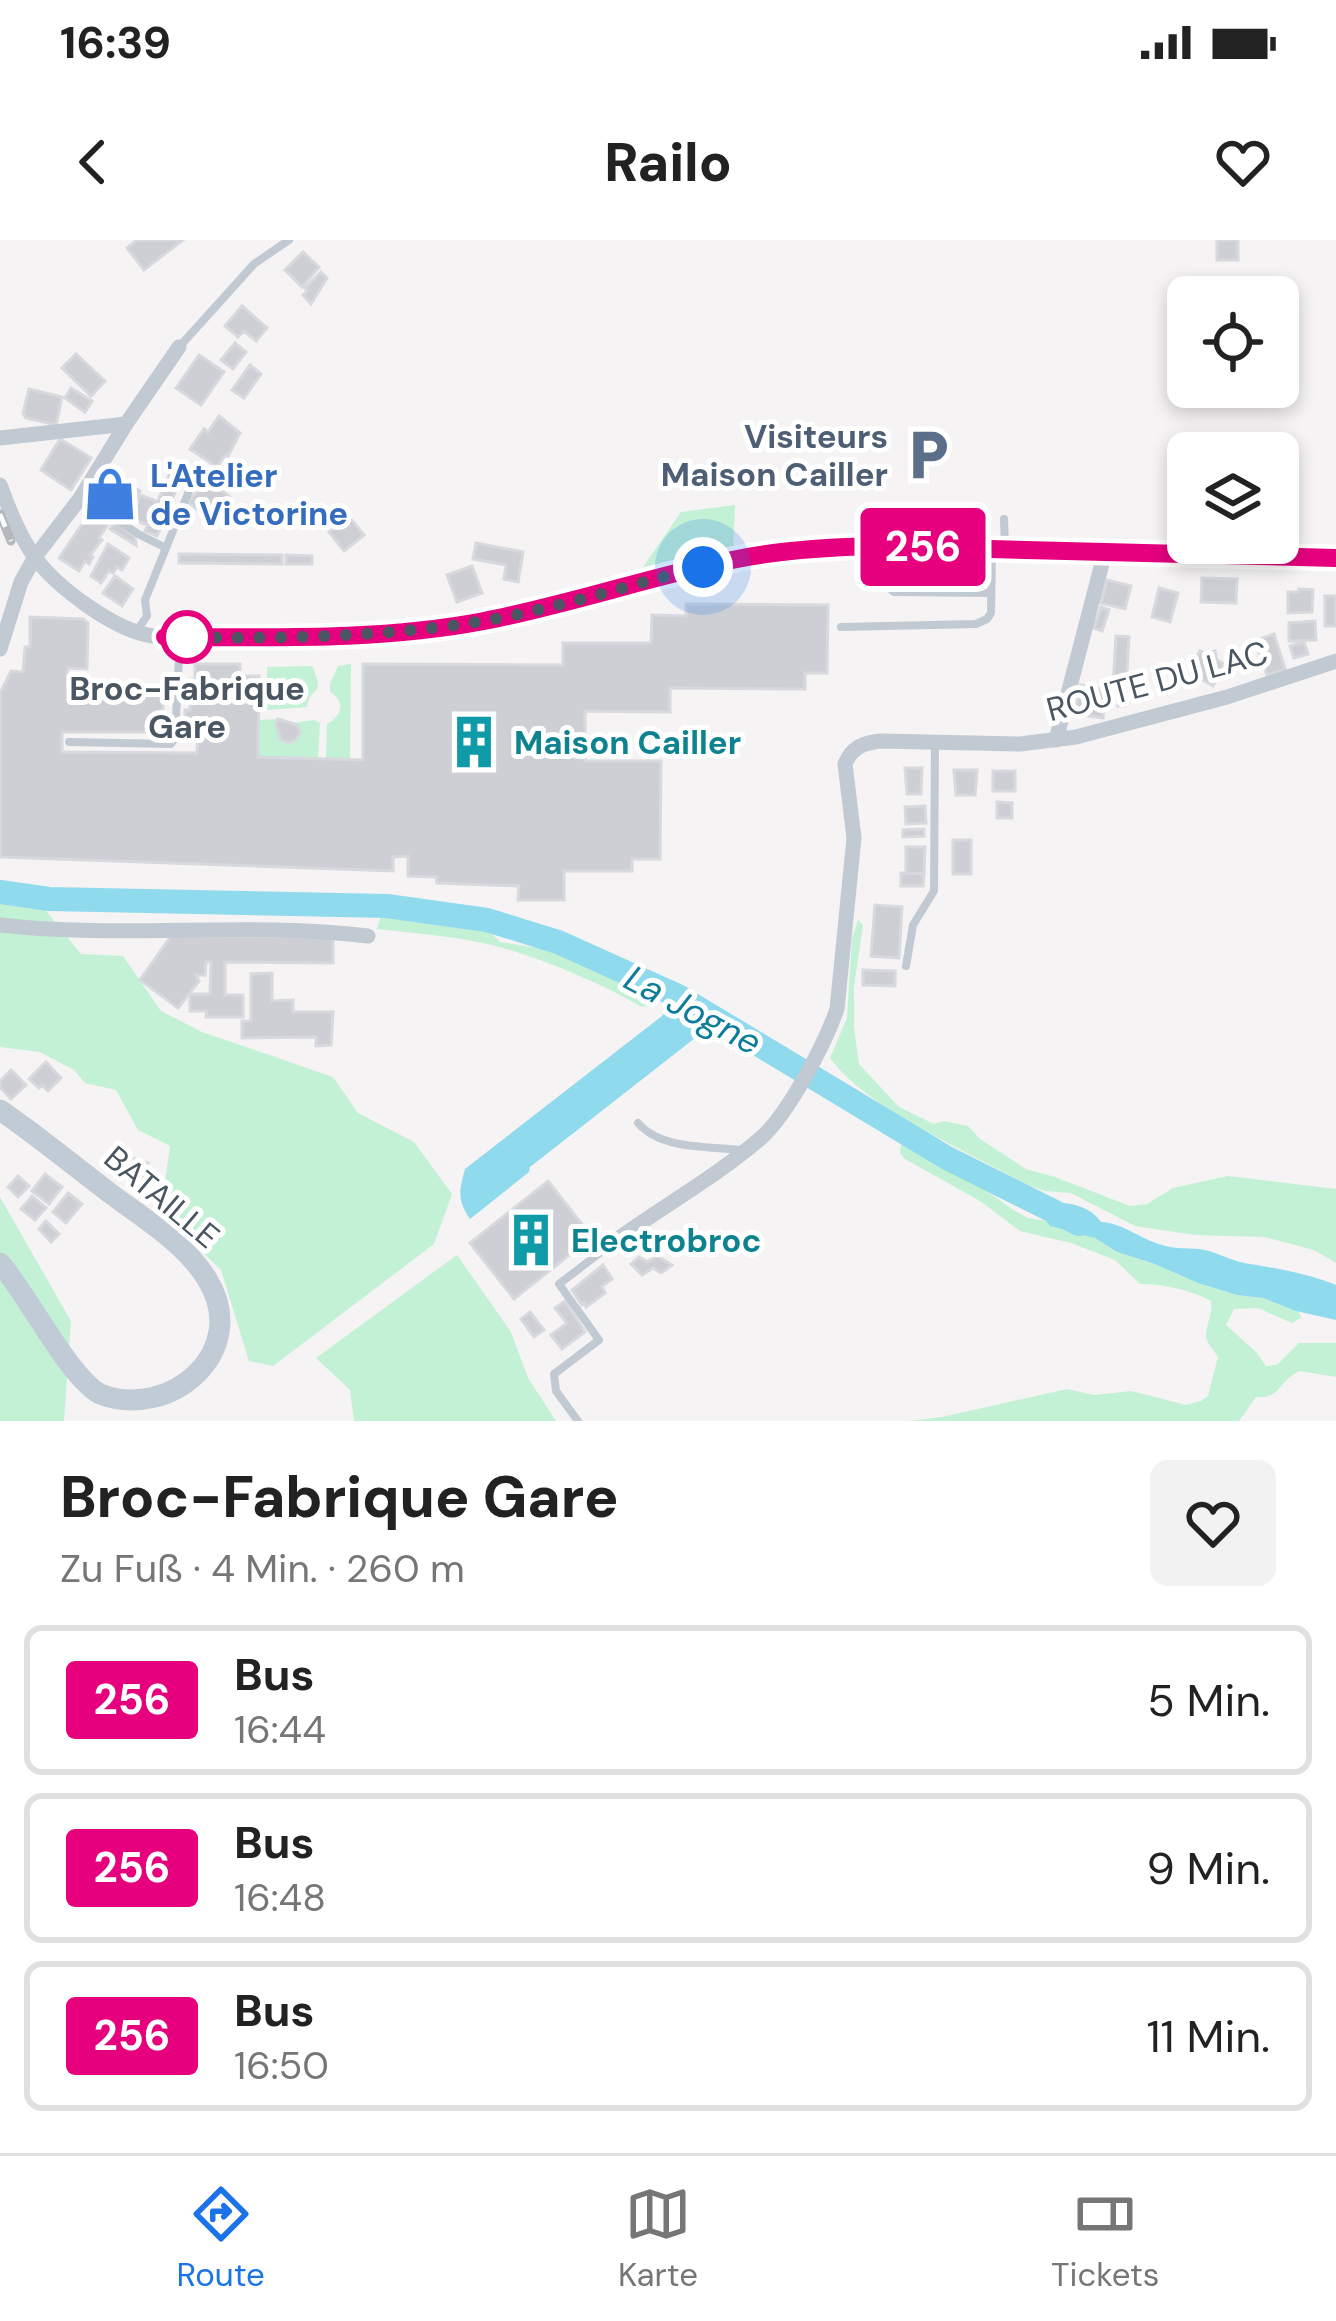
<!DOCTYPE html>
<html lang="de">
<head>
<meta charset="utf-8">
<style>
  :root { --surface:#fff; --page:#f2f2f2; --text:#222; --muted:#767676; --line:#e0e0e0; --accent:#1a73e8 }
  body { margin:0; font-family:"DM Sans",sans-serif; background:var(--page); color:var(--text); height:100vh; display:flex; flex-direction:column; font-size:45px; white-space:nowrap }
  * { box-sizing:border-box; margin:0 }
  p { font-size:39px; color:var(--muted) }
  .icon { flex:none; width:66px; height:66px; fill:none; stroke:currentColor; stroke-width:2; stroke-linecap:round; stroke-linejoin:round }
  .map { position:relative; height:1181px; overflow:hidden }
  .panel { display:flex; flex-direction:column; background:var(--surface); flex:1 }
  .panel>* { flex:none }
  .badge { padding:0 24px; border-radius:9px; font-size:42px; line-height:78px }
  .buttons { position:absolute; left:1167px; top:36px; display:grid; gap:24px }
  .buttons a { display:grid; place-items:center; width:132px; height:132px; border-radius:18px; background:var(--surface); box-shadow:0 6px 18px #0003; font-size:60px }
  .you { position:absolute; width:60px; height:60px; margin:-30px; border:9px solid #fff; border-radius:50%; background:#1a73e8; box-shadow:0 0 0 18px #1a73e833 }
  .map>.badge { position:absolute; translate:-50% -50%; box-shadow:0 0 0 6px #fff }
  .round { display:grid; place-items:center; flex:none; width:126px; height:126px; border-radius:18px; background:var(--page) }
  .summary { display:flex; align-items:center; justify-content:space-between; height:204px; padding:0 60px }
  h1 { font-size:57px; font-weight:800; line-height:90px }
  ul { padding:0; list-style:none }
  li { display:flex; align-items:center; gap:36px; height:150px; margin:0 24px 18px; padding:0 36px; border:6px solid var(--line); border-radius:18px }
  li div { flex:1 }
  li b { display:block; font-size:45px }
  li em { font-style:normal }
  li .badge { min-width:132px; font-weight:700; text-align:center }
  .status { display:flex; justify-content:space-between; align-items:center; height:84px; padding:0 60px; background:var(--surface); direction:ltr }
  .status svg { height:33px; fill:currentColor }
  header { display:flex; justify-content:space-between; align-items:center; height:156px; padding:0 60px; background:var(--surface); font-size:54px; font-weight:800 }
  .tabs { display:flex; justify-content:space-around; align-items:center; height:168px; border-top:3px solid var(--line); background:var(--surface); font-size:33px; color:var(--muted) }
  .tabs a { display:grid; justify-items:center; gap:6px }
  .tabs .current { color:var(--accent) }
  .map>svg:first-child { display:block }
  .green { fill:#c3f1d5 }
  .water { fill:#90daee }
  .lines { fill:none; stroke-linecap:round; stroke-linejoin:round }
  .river { stroke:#90daee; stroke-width:24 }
  .building { fill:#cdcfd5; stroke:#d7d9de; stroke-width:3 }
  .lane { stroke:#c1cad2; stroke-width:8 }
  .street { stroke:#c1cad2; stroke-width:15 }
  .secondary { stroke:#c1cbd6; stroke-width:21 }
  .rail-casing { stroke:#b5b8bd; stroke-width:9 }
  .rail { stroke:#fff; stroke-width:4.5; stroke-dasharray:14; stroke-linecap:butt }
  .line-casing { stroke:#fff; stroke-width:27 }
  .line { stroke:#e6007e; stroke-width:18 }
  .walk { stroke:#4a5661; stroke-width:12; stroke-dasharray:0 21.6 }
  .stop-dot { fill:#fff; stroke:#e6007e; stroke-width:6 }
  .labels { text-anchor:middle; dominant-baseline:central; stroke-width:10; stroke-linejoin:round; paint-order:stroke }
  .service-label { font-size:33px; font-weight:bold; fill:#4e5e75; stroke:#fff; text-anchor:end }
  .shop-label { font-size:33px; font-weight:bold; fill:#366cbe; stroke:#fff; text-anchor:start }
  .street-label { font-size:33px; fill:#4a5661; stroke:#fff }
  .stop-label { font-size:33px; font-weight:bold; fill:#4a5661; stroke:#fff }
  .culture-label { font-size:33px; font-weight:bold; fill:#0d838f; stroke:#fff; text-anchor:start }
  .water-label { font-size:36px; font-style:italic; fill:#0c7c9b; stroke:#fff }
</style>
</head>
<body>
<div class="status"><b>16:39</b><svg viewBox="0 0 49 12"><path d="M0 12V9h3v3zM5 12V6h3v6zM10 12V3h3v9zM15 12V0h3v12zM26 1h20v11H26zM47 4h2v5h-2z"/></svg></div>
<header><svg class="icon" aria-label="back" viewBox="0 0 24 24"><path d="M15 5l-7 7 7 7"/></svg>Railo<svg class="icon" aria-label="heart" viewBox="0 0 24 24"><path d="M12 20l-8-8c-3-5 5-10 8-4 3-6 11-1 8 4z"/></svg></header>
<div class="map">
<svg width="1336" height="1181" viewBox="0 0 1336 1181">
  <rect width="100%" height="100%" fill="#f5f3f3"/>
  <path class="green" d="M735,265L733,310L639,333L681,272Z
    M351,424L350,520L326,518L327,484C342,476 346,461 330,452V444L338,426Z
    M312,426C326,459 311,443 307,467L267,470V427Z
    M278,479L279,496L289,503L296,500L300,493L294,483L314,480L320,483L318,518L258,517L259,480Z
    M0,656L38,661L81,714L123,716L161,771L202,792L333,837L358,873L414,902L452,954L434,1004L273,1126L249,1121L221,1030L161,972L170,906L138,890L116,850L85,843L74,830L40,812L0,807Z
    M402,669L481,683L500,702L545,709L567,718L627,745L651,764L642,767C602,744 555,724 510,710C468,697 421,694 377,689L382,672Z
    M858,680L863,685L854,746V787L859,824L899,867L934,884L944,881L968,886L980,899L1026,929L1055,937L1130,966L1147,964L1173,948L1228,936L1336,949V1023L1314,1010L1264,997L1195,995L1135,986L1071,953L1045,951L1023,943C967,910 868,870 830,818L847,778L852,699Z
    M901,904L916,910L939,927L978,945L1015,971L1028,978L1046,981L1050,986L1096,998L1117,1012L1152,1023L1198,1043L1237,1055L1263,1058L1299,1072L1301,1078L1292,1083L1258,1068L1234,1069L1226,1085L1257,1113L1266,1126L1277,1125L1299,1103H1336V1137L1300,1131C1276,1142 1283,1158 1256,1157L1239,1181H909L942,1177L1067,1149L1094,1155L1131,1151L1186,1165L1201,1161L1208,1156L1218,1117C1214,1110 1205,1102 1206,1094C1207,1082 1213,1073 1211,1061C1191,1050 1164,1044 1140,1044L1115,1020L1071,1003L1020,991L980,961L905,919L900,913Z
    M0,957L71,1081L64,1181H0Z
    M457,1015L511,1092L528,1138L556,1181H354L350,1150L316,1118Z"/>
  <path class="water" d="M678,756L718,780L530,927L529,932L470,979C457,960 459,951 465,929L662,776Z
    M1055,963C1072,962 1091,967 1101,982C1123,983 1140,999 1162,1005C1174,1009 1187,1008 1199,1009C1215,1011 1229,1020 1244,1023C1275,1028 1307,1033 1336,1045V1080L1296,1071L1263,1058L1237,1055L1198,1043L1152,1023L1117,1012L1095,998L1050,986L1046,981Z"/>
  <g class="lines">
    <path class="river" d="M0,652L49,659L387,666L487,680L558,702L678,756L947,918L1079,984"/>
  </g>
  <path class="building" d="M137,0H183L144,30L127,8Z
    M1217,0H1238V20H1217Z
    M303,12L319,27L302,47L285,30Z
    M321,32L327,38L311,64L303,55L307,51L305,48Z
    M242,66L267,88L256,101L244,91L238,97L225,86Z
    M235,103L246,112L233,129L221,120Z
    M76,114L105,141L91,156L62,128Z
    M199,115L224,132L201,165L176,148Z
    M250,125L261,134L244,158L232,150Z
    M71,148L92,161L85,172L65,158Z
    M29,149L62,157L56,185L26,178L23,174Z
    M219,176L240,193L228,216L226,214L217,227L190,209L204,189L208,192Z
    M60,199L91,218L71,250L41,230Z
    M170,233L181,238L157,296L145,291Z
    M113,235L140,251L125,276L98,259Z
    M207,239L230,257L211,280L188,262Z
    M140,255L156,261L147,285L131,279Z
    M91,271L109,283L99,298L102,300L90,315L93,317L89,324L85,321L79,331L59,318Z
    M349,277L364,295L344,311L329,292Z
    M114,282L135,296L136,305L110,289Z
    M476,303L523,312L518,342L504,339L506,325L473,319Z
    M108,304L129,318L122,330L117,327L113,333L109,331L101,343L91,336Z
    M179,314L282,315V324L179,323Z
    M286,315L312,316V324H286Z
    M472,326L482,353L457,362L447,335Z
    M115,336L133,349L122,366L103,353Z
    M1202,338L1237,339L1236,363L1201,362Z
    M1107,340L1131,346L1125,369L1101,363Z
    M1159,348L1178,353L1170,382L1152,377Z
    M1299,349L1313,350L1312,372L1288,373V352H1299Z
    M1325,356H1336V386H1325Z
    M686,364L828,365L827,433H805V449L670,448V472L585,471V521H661L660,619H632V631H564V660H518L519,646L437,643L436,637L408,636V616L393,617V631L0,617V453L11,431L23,432L25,407H30V377L83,379L88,383L87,429L68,428L67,447L149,448V453H163V492H62V512L197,513L198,485H185V470H190V439H195V424H240V436H259L258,517L363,520V424L563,425V403H651L652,375L686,376Z
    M1101,367L1109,370L1102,391L1094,388Z
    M1315,381L1316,400L1289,401V383Z
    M1274,394L1285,429L1267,435L1255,401Z
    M1116,396L1129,397L1125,466H1118L1119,448L1113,447Z
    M1304,402L1308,414L1294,418L1290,406Z
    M1200,411L1205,413L1215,411L1217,420L1224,424L1213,446L1199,438L1197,431L1191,427Z
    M1080,445L1107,450L1103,478L1075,474Z
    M278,479L297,485L300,493L296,500L289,503L281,500L276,485Z
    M905,528H922L921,554H907Z
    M954,530H977L975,555H956Z
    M993,531H1015V551H993Z
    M997,562L1012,563V578H997Z
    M925,566L926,583L906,584L905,567Z
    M924,589V596L903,597V590Z
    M953,600H971V634H953Z
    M906,607H925L924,634L906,633Z
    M901,633L924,634L923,646H901Z
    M875,665L902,667L899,718L871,716Z
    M171,696L333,697V723L225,722V755H243V777H206L207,771H190V754H210L211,722H206L205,735H196L199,741L178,768L140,740Z
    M863,730L895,731V746L863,745Z
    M272,733V761L293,760V772H333L331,805L316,806V797L242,798V781H251V734Z
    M46,822L61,838L48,851L42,845L39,848L29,839Z
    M11,830L26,845L11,859L0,847V841Z
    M126,916L148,923L141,943L119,936Z
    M45,934L62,947L49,964L32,951Z
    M18,936L29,946L18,957L8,947Z
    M548,941L592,997L514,1059L470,1003Z
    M68,953L82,964L66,983L53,972Z
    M32,956L46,968L35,980L21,969Z
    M46,981L59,994L51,1002L39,989Z
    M657,1016L672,1025L661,1033L653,1028L642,1035L631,1024L639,1017L647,1022Z
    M603,1025L612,1039L602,1046L605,1053L586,1067L584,1063L582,1065L572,1050Z
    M565,1061L585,1092L562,1109L551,1095L567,1083L555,1068Z
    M530,1072L544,1090L534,1097L521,1079Z"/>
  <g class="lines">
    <path class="lane" d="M180,106L254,24L289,0
      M81,257L140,295L166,308
      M1004,279L1005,308
      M877,307C877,327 876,340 894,352L991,353
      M841,387L976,384L987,379L991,373L992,309
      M135,393L147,376L145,360L189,251
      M69,502L171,504L175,498L180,397
      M906,726L913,685L934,651L935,504
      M638,883C661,910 709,906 742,910
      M578,1181L556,1151L554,1134L599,1100L559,1044L614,1002"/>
    <path class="street" d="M0,198L126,184
      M0,245C9,269 19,295 34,316C56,347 115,391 153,396L366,393L425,389L483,381L734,320L791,312L877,306L1336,318
      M0,409L21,342L35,317L81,257L126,184L179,107
      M1056,500L1105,312
      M0,685C122,699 246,681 368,696
      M615,1001C663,966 716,937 761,898C788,874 825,804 837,769L854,598L845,524C852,507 863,503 881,501L1020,504L1076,497L1227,457L1336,421"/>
    <path class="secondary" d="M0,870C38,896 74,926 111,954C143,978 186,1004 207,1039C252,1111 170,1181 100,1154C68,1136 28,1055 0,1023"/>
    <defs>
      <path id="rail" d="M0,274L11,301"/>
    </defs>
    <use href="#rail" class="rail-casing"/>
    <use href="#rail" class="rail"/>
  </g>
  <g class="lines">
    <defs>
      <path id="line" d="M165,397C270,397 380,401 484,381C567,365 649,337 732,320C779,310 829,307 877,306L1336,318"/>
    </defs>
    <use href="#line" class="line-casing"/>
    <use href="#line" class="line"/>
    <path class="walk" d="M187,397H180C279,399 380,397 477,382C553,370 628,345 703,327"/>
  </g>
  <defs>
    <symbol id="parking-bare" viewBox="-9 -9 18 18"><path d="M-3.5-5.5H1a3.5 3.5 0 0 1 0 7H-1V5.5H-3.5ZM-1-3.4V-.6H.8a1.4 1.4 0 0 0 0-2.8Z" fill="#5c6f8a" stroke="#fff" stroke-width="2.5" paint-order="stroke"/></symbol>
    <symbol id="shop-bare" viewBox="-9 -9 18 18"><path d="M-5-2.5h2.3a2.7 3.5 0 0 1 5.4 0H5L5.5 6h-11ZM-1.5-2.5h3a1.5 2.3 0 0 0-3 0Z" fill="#3f7fe0" stroke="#fff" stroke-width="2.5" paint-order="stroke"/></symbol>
    <symbol id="building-bare" viewBox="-9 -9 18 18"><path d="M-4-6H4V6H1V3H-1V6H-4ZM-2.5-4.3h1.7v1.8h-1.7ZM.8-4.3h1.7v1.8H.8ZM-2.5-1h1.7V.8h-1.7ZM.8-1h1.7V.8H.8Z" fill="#0f9aa8" stroke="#fff" stroke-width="2.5" paint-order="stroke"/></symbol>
  </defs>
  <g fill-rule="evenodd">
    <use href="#parking-bare" x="890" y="177" width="76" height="76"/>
    <use href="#shop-bare" x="72" y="216" width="76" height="76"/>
    <use href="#building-bare" x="436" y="464" width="76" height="76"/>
    <use href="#building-bare" x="493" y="962" width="76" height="76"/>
  </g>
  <circle class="stop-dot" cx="187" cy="397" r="24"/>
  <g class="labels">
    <g class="service-label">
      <text x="888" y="196">Visiteurs<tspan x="888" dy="38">Maison Cailler</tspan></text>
    </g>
    <g class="shop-label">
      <text x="150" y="235">L'Atelier<tspan x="150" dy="38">de Victorine</tspan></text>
    </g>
    <g class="street-label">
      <text transform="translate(1157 441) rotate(-15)">ROUTE DU LAC</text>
      <text transform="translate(162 957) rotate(40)">BATAILLE</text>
    </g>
    <g class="stop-label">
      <text x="187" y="448">Broc-Fabrique<tspan x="187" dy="38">Gare</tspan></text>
    </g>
    <g class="culture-label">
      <text x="514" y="502">Maison Cailler</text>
      <text x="571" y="1000">Electrobroc</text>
    </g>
    <g class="water-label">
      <text transform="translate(693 770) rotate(28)">La Jogne</text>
    </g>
  </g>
</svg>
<div class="buttons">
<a><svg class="icon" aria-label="locate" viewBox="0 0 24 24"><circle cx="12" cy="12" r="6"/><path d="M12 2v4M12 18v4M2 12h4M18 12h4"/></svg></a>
<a><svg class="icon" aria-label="layers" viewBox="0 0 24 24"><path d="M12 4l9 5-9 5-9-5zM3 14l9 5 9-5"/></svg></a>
</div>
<div class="you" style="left:703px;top:327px"></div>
<b class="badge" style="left:923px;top:307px;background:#e6007e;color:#fff">256</b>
</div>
<section class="panel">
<div class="summary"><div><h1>Broc-Fabrique Gare</h1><p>Zu Fuß · 4 Min. · 260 m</p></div><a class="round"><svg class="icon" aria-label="heart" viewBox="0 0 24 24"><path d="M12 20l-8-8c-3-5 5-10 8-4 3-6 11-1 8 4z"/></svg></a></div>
<ul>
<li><span class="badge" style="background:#e6007e;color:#fff">256</span><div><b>Bus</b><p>16:44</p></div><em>5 Min.</em></li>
<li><span class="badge" style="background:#e6007e;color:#fff">256</span><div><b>Bus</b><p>16:48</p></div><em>9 Min.</em></li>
<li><span class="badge" style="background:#e6007e;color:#fff">256</span><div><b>Bus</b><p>16:50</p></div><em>11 Min.</em></li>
</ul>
</section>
<nav class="tabs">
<a class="current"><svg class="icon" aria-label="directions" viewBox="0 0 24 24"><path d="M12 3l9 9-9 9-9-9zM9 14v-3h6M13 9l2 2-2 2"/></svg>Route</a>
<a><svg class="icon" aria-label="map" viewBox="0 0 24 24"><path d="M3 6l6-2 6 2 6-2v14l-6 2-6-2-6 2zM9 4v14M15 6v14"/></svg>Karte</a>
<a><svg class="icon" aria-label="tickets" viewBox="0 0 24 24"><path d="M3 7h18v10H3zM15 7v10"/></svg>Tickets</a>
</nav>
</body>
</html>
